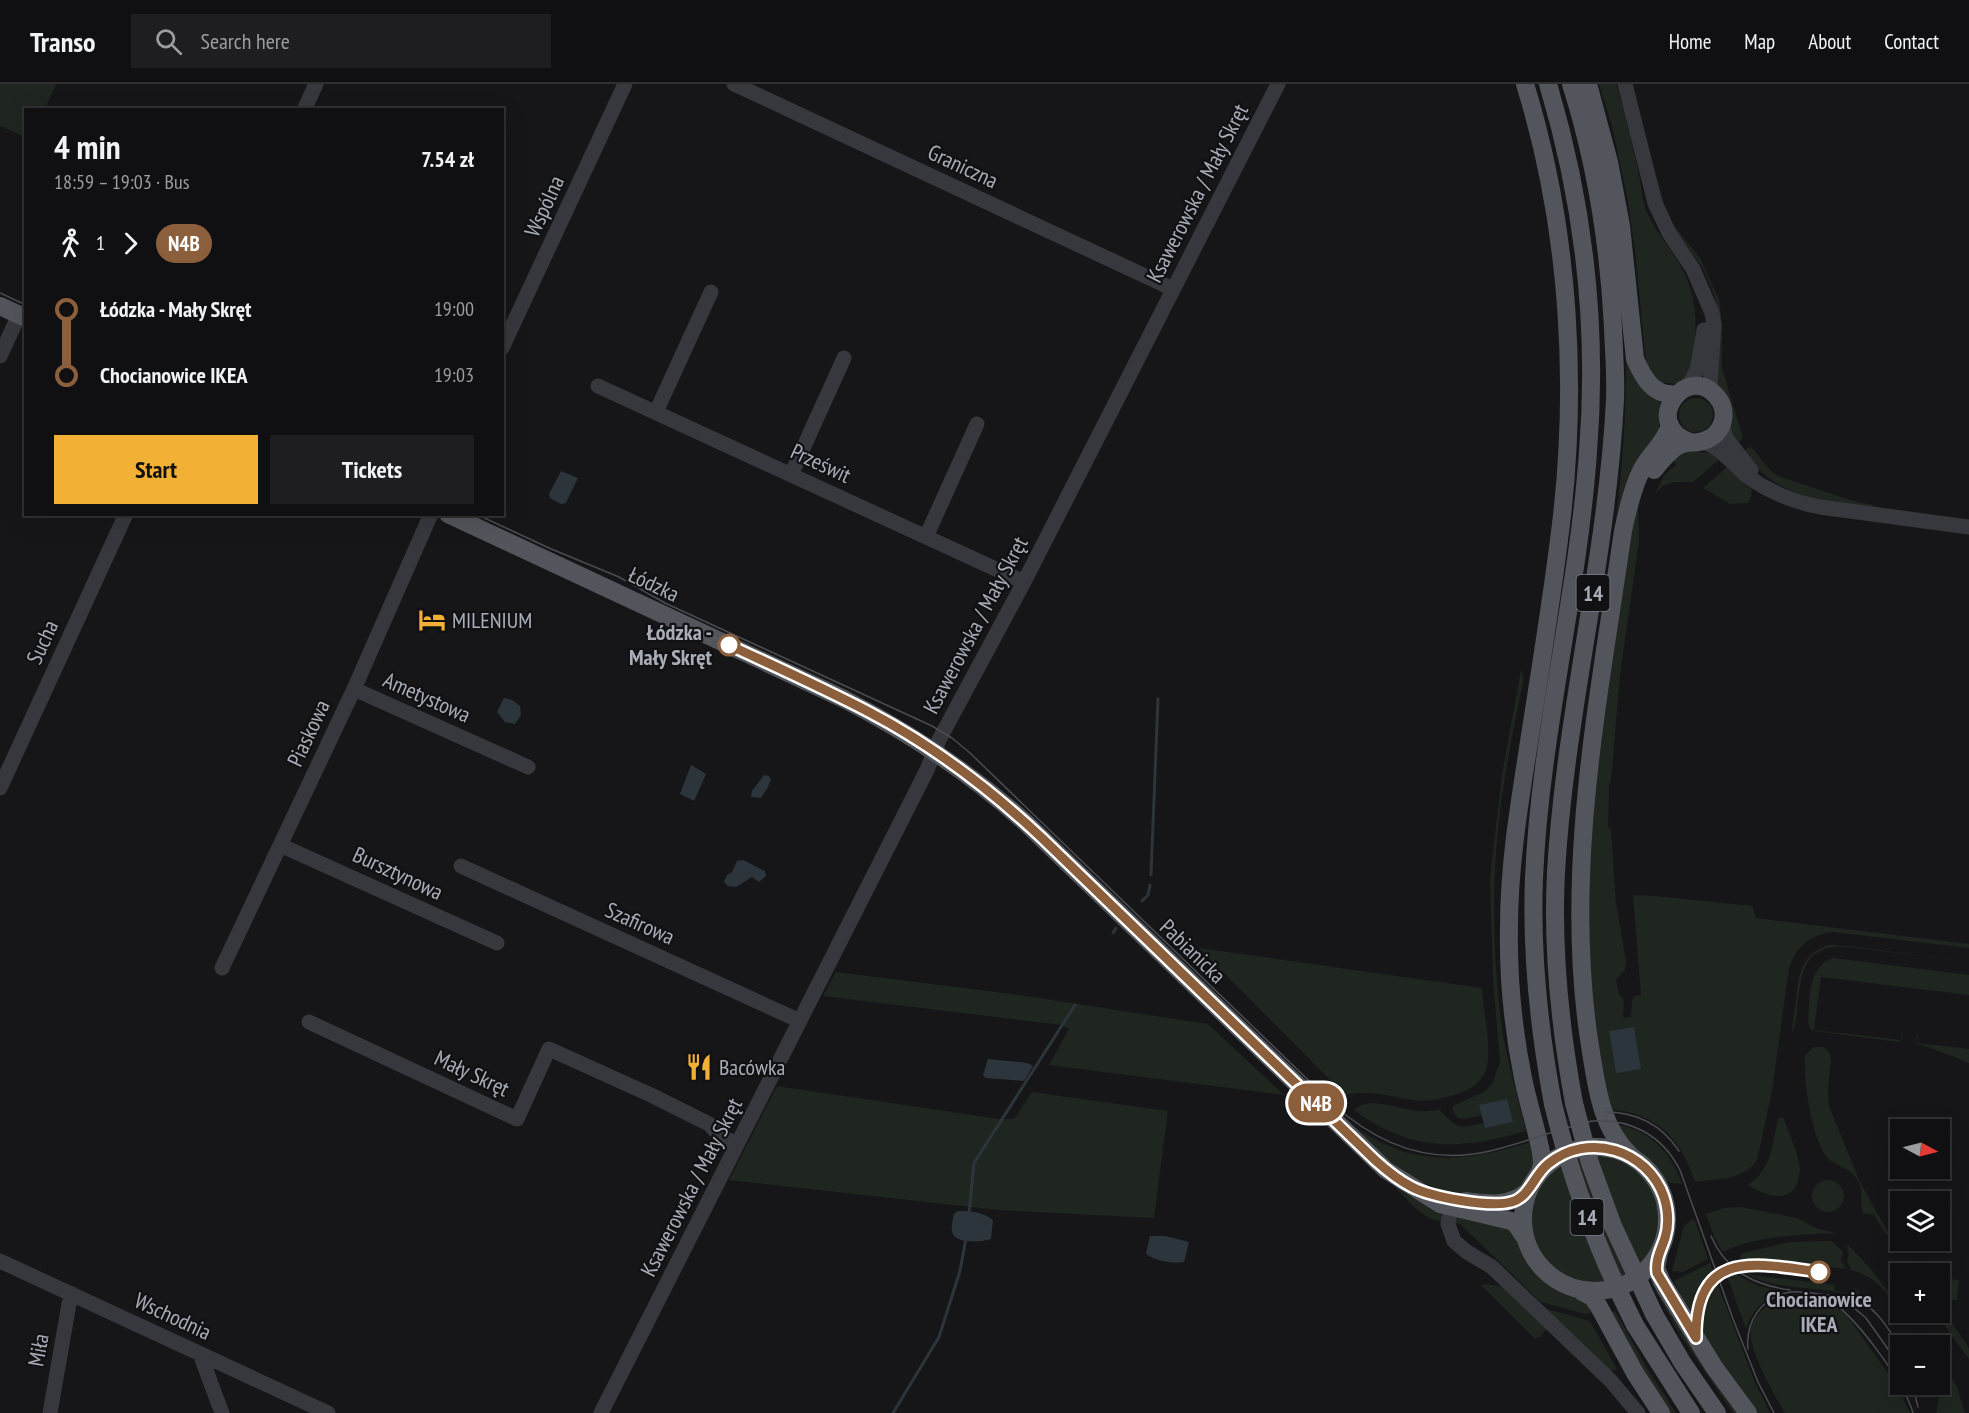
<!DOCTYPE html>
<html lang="en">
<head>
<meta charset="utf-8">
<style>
  :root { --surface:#101012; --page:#1e1e20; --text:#f1f3f6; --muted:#9c9d9f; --line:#303032; --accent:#f2b134 }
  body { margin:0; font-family:"PT Sans Narrow",sans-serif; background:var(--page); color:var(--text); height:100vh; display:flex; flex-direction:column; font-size:22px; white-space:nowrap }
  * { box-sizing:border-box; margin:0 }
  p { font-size:20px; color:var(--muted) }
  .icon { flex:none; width:33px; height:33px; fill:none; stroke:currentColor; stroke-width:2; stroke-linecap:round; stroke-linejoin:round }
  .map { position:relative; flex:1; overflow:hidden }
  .panel { position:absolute; left:24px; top:24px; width:480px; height:408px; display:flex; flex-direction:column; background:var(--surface); border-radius:0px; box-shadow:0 6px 24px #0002,0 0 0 2px var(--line) }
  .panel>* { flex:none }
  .badge { padding:0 12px; border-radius:20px; font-size:21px; line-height:39px }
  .needle { width:39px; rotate:97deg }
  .buttons { position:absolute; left:1890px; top:1035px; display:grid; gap:12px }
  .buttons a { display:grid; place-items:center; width:60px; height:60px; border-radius:0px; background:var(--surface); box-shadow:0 6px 24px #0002,0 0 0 2px var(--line); font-size:30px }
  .map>.badge { position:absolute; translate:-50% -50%; box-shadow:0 0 0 3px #fff }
  .legs { display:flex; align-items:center; gap:9px; height:66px; padding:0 30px; font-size:20px }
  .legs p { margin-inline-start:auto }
  .summary { display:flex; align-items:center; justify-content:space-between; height:102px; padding:0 30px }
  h1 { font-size:33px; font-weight:600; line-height:45px }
  .button { display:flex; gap:12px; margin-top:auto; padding:12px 30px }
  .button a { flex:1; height:69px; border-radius:0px; background:var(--accent); color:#111; font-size:24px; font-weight:600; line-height:69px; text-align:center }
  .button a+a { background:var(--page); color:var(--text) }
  ul { padding:0 30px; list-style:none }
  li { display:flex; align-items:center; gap:21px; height:66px; font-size:22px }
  li i { display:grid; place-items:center; width:9px; height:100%; margin:0 8px; background:currentColor }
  li i::after { content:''; width:15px; height:15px; margin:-8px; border:4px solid; border-radius:50%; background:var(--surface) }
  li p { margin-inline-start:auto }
  li:first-child i { background:linear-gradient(#0000 50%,currentColor 0) }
  li:last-child i { background:linear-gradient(currentColor 50%,#0000 0) }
  header { display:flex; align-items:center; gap:36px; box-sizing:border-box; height:84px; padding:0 30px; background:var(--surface); border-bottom:2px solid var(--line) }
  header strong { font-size:28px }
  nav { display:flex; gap:33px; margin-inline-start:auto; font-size:21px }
  .search { width:420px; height:54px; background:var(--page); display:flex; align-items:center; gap:15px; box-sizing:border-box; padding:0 21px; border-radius:0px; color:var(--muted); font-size:22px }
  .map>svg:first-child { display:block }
  .green { fill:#1e261f }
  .water { fill:#2c353c }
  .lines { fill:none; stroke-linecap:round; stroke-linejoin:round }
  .stream { stroke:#2c353c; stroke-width:3 }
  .minor { stroke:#37383d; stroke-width:15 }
  .major { stroke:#53555c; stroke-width:18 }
  .tram { stroke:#4a4c52; stroke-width:1.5 }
  .major-bridge { stroke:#53555c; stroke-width:18 }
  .line-1-casing { stroke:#fff; stroke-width:14 }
  .line-1 { stroke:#8b5e3c; stroke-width:9 }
  .stop-1-dot { fill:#fff; stroke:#8b5e3c; stroke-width:3 }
  .labels { text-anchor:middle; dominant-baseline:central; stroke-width:4.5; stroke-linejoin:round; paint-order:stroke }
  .shield { fill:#111113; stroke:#7b7e86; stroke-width:1.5 }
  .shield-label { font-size:21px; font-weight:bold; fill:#a8adb8 }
  .street-label { font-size:22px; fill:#a8adb8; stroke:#111113 }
  .poi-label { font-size:22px; fill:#a8adb8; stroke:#111113; text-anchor:start }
  .stop-label { font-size:22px; font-weight:bold; fill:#a8adb8; stroke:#111113; text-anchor:end }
</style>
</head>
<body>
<header>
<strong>Transo</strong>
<div class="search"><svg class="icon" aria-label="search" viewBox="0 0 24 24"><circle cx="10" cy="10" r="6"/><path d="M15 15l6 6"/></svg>Search here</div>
<nav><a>Home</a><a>Map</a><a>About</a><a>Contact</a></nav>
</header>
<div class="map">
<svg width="1969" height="1329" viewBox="0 0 1969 1329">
  <rect width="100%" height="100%" fill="#161618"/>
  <path class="green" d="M0,0H56L45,25L26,26L25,53L0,42Z
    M1599,0H1616C1625,29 1632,59 1639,90C1641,101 1642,114 1646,126C1655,148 1671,164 1682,185C1700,217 1698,258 1688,292L1677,300L1658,298L1646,279L1635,166L1627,113L1612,42Z
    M1654,83L1665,123L1673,140L1700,174L1719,216L1722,239V284L1743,354L1737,360L1734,357L1717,299L1718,227L1714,210L1703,184L1675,145L1661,116Z
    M1626,264L1644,301L1660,319L1659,346L1612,471C1621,402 1627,333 1626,264Z
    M1679 331a17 17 0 1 1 34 0a17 17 0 1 1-34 0Z
    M1749,363L1752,364L1771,387L1778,392L1850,416L1873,421L1878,426C1840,419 1797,417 1766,392C1757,385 1750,377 1742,369Z
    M1688,367L1709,369L1720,375L1693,398H1674L1663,402L1655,409L1665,390L1676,381L1673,376Z
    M1727,383L1752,406L1751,414L1748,419L1730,420L1703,404Z
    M1638,418L1639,457L1620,591L1611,697L1609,700L1608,743L1611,746L1616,819L1626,877L1625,886L1616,896L1619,910L1624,916L1623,934L1631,933L1632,916L1635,912L1641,911L1633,811L1655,812L1752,822L1756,834L1969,860V864L1833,848C1811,850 1796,863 1789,884L1772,1007L1757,1076C1745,1096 1716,1095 1695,1098C1680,1053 1658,1030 1609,1025C1601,971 1591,917 1589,862C1584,723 1612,584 1632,446Z
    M1521,586L1524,594C1517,627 1510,660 1505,693C1491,775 1491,862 1502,944C1507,978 1518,1013 1526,1047C1460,1066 1412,1069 1354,1026C1369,1012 1393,1024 1411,1026C1421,1028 1430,1027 1440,1026C1458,1045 1457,1045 1484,1039L1485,1044L1479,1022L1482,1031L1467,1035L1458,1034L1452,1025L1453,1022L1484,1008L1492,1000L1500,978L1493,896L1490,794L1502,691Z
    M1829,861L1849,862L1969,878L1848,863C1802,859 1801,890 1797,927C1796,934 1795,944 1792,949C1792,938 1795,926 1796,915C1799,891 1801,869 1829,861Z
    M1199,864L1482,904C1483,918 1485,932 1487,945C1490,979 1491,1000 1454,1011C1441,1015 1428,1018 1413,1016C1387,1012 1372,1006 1345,1011Z
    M1833,874L1969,891V911L1821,893L1814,946L1901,956L1902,948L1903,949L1902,955L1899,958L1814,947L1810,945L1808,938C1810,916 1807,882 1833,874Z
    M836,888L1012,910L1208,940L1284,1011L1049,981L1069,945L1061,941L823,912Z
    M1918,950L1917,959L1969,965V979L1931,964L1917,960L1916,951Z
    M1814,963H1823L1830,969L1831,977L1828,1005L1829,1022L1860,1098L1890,1152L1886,1150L1874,1131L1863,1129C1859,1119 1864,1108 1858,1097C1852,1084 1839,1084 1829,1075C1812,1060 1803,995 1805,972Z
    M777,1002L999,1035H1014L1032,1008L1168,1027L1154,1134L998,1126L729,1096Z
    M1782,1033L1784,1035C1789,1051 1799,1069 1800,1086C1800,1091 1798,1095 1797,1100C1788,1121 1762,1110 1748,1101C1772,1084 1772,1062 1778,1035Z
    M1346,1036C1408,1084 1460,1080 1531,1058C1536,1083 1531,1092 1515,1111L1475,1114L1444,1107L1418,1097L1397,1084Z
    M1613,1040C1648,1044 1671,1068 1682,1100L1670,1099L1664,1095L1650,1078L1628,1062Z
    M1530 1135a65 65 0 1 1 130 0a65 65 0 1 1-130 0Z
    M1812 1112a16 16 0 1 1 32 0a16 16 0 1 1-32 0Z
    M1392,1100L1406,1110L1441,1128L1443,1138C1421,1135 1407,1115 1392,1100Z
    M1741,1123L1797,1134L1816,1144L1836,1149C1798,1151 1757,1151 1723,1168L1714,1152L1706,1130L1724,1124Z
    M1458,1132C1469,1133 1495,1134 1503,1140C1521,1152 1521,1174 1536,1189C1554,1208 1580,1209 1594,1228L1585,1230L1541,1218L1460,1140L1453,1139Z
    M1694,1134L1708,1175L1683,1188L1672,1187L1684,1142Z
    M1832,1157L1843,1168L1841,1174L1845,1185L1778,1176L1743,1178L1740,1172L1743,1169L1790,1158Z
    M1848,1161L1869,1183L1900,1223V1228C1887,1208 1875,1192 1851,1186L1847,1177L1849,1170L1847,1162Z
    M1710,1179L1713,1190L1698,1209L1691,1233L1674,1197Z
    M1741,1187L1753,1191L1835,1201L1834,1206L1853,1211L1855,1204L1860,1209V1214C1821,1199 1777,1210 1741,1187Z
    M1734,1189L1758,1202L1781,1207C1764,1215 1751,1227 1746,1245L1727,1192Z
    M1940,1194L1959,1196L1957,1216H1951L1940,1199Z
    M1717,1199L1754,1296L1770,1329H1756C1744,1312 1703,1260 1701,1242C1699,1225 1705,1210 1717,1199Z
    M1486,1200L1505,1203L1548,1243L1541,1252L1535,1255L1481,1201Z
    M1661,1204L1740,1329H1733L1680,1251L1655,1206Z
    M1797,1211C1816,1212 1832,1218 1847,1232L1898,1303L1910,1329H1785C1773,1309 1756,1278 1751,1256C1745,1231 1776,1212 1797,1211Z
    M1540,1223L1590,1237L1617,1285L1611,1287Z
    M1942,1225L1966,1259L1969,1265V1275L1949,1248L1938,1229Z
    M1615,1227L1647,1284L1676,1329H1669L1609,1229Z
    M1940,1275L1957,1303L1965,1329H1936L1942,1297Z"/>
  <path class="water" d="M561,387L578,394L566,419L561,420L550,414L549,410Z
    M504,614L512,616L520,622L521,631L515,640L505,638L497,628Z
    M691,681L706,690L694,717L680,710Z
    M764,691L769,692L771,696L767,705L761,714L751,713L752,707Z
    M743,776L765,787L766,792L759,798L752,793L736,803L728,802L724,798L727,791L732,788L737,777Z
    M1634,943L1641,985L1616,989L1609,947Z
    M988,975L1027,979L1033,982L1024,997L986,994L983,991Z
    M1507,1015L1513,1038L1485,1044L1479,1021Z
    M958,1127C971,1127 983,1128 993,1136L991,1155C983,1158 957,1160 953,1150C950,1145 953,1135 954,1130Z
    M1150,1152H1165L1189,1158L1184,1178C1172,1180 1156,1177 1146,1170Z"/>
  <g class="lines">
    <path class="stream" d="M1151,791L1158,615
      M1142,817L1148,811L1150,801
      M1113,849L1116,844
      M969,1130L974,1079L1075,921
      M893,1329L939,1253L960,1187L966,1154"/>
    <path class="minor" d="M734,0L1173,205
      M1625,0L1655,119L1669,149L1693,185L1712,229L1714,241L1710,302L1714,309
      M304,26L316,0
      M502,264L625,0
      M0,272L19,231
      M598,302L1024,498
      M1688,303L1697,286L1704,246
      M656,328L711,208
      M1722,340L1726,354L1751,386
      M1703,358C1721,364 1733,380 1747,392C1769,408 1794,418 1820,423L1969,443
      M791,391L844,274
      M926,453L977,340
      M354,605L528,683
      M0,704L126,430
      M280,761L497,859
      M461,782L800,937
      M222,884L354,605L431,430
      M309,938L517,1035L549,965L651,1011L709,1040L720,1052L737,1060
      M1451,1123L1448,1140L1454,1157L1467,1168L1492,1183L1610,1296L1638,1329
      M0,1177L328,1329
      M200,1270L222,1329
      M50,1329L69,1220L72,1210
      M601,1329L927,686L939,656L1024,498L1278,0"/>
    <path class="major" d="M1525,0C1570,146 1579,306 1559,456C1550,528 1538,599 1527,671C1518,728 1509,785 1509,843C1508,894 1513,944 1523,994C1528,1019 1536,1043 1541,1068L1542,1080L1540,1088
      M1548,0C1584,120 1598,243 1588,368C1578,511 1540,651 1534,794C1531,870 1539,945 1553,1020
      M1571,0C1596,79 1609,161 1613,244C1614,268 1616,292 1615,316C1607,475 1565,630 1556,788C1552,866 1560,943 1574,1019
      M1588,0L1609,78L1621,142L1635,275C1643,293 1653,313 1677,310
      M0,222L26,234
      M1654,386C1661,377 1670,366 1680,361C1688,357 1695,360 1703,357C1723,352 1730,328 1717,313C1688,276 1639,340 1690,358
      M448,430L844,615C910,649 972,690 1027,740L1386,1086L1440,1120L1511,1137L1516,1140L1523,1151
      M1523 1135a72 72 0 1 1 144 0a72 72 0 1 1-144 0Z
      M1631,1072C1602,1045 1597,1006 1591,968C1562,794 1598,620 1623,447C1627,428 1634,397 1645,380C1653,367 1666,357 1670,341
      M1466,1117C1488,1120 1509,1123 1527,1108
      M1659,1169L1656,1184L1662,1198L1714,1283L1748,1329
      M1581,1207L1592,1213L1598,1221L1635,1289L1661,1329
      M1654,1230L1682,1278L1717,1329
      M1635,1241L1691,1329"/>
    <path class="tram" d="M0,209L26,221
      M476,430L549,464L619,493L665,519L932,642L952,654L970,669L1333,1020C1377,1060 1430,1081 1490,1067C1524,1059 1557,1045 1592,1037C1630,1034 1662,1051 1680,1086L1733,1235L1758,1298L1774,1329
      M1605,1028C1636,1028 1662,1041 1679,1067
      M1711,1152C1726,1187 1754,1201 1790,1206
      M1826,1214C1854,1229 1905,1299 1913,1329
      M1847,1218L1866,1234L1900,1282
      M1748,1265C1745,1238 1762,1212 1791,1208C1803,1207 1816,1210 1828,1211C1840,1213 1853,1213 1864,1220C1880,1229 1890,1248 1900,1263
      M1912,1300L1918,1323"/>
    <path class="major-bridge" d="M1574,1019L1590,1079L1613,1142L1654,1230
      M1553,1020C1572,1098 1599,1170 1635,1241"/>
  </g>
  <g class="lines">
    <defs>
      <path id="line-1" d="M729,561C776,583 823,604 869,628C932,661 990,705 1042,754L1375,1076C1386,1086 1398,1096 1412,1103C1431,1113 1490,1124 1511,1118C1529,1114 1534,1091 1548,1080C1588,1047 1648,1066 1664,1113C1668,1126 1669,1141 1665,1154C1661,1166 1655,1176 1657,1189L1696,1254C1695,1165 1754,1179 1819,1188"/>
    </defs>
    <use href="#line-1" class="line-1-casing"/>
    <use href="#line-1" class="line-1"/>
  </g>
  <defs>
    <symbol id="hotel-bare" viewBox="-9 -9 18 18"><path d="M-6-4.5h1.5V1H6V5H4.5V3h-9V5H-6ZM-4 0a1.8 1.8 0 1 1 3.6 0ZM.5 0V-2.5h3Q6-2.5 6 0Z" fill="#f2b134" stroke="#111113" stroke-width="2.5" paint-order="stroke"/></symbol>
    <symbol id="restaurant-bare" viewBox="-9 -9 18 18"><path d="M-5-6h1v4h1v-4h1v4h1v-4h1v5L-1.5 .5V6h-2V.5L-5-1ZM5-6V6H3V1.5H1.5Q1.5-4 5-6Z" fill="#f2b134" stroke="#111113" stroke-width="2.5" paint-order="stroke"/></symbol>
  </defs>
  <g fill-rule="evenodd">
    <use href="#hotel-bare" x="413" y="517" width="38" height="38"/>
    <use href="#restaurant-bare" x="680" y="964" width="38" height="38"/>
  </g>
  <g class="stop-1-dot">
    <circle cx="729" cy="561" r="10"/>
    <circle cx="1819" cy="1188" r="10"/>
  </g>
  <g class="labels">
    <g class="shield">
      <rect x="1576.5" y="491" width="33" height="36" rx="4.5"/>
      <rect x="1570.5" y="1115" width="33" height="36" rx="4.5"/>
    </g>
    <g class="shield-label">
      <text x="1593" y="509">14</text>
      <text x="1587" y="1133">14</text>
    </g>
    <g class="street-label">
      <text transform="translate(963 82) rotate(25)">Graniczna</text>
      <text transform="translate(1197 109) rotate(-63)">Ksawerowska / Mały Skręt</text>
      <text transform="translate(544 122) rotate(-65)">Wspólna</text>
      <text transform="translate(821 379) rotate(25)">Prześwit</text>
      <text transform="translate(654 500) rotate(25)">Łódzka</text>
      <text transform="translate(975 541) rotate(-62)">Ksawerowska / Mały Skręt</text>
      <text transform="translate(42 558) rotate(-65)">Sucha</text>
      <text transform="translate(427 613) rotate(24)">Ametystowa</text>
      <text transform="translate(308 649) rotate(-65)">Piaskowa</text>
      <text transform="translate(398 789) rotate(25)">Bursztynowa</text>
      <text transform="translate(640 839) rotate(24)">Szafirowa</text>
      <text transform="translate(1193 867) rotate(44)">Pabianicka</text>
      <text transform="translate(472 989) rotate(25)">Mały Skręt</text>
      <text transform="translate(691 1103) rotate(-63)">Ksawerowska / Mały Skręt</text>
      <text transform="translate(173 1232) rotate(25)">Wschodnia</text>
      <text transform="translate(38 1266) rotate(-80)">Miła</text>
    </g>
    <g class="poi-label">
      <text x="452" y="536">MILENIUM</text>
      <text x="719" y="983">Bacówka</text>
    </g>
    <g class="stop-label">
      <text x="712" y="548">Łódzka -<tspan x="712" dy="25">Mały Skręt</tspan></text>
      <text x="1819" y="1215" text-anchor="middle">Chocianowice<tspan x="1819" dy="25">IKEA</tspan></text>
    </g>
  </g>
</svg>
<div class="buttons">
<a><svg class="needle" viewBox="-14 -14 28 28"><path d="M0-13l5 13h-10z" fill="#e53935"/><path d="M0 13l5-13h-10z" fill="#9c9d9f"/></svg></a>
<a><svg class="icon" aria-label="layers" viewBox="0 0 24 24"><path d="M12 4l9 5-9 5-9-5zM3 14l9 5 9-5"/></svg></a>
<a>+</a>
<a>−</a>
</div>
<b class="badge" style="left:1316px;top:1019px;background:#8b5e3c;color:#fff">N4B</b>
<section class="panel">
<div class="summary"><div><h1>4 min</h1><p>18:59 – 19:03 · Bus</p></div><b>7.54 zł</b></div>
<div class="legs"><svg class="icon" aria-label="walk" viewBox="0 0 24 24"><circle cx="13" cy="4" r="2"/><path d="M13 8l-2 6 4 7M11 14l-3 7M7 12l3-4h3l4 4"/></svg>1<svg class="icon" aria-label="forward" viewBox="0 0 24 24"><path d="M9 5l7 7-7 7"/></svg><b class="badge" style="background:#8b5e3c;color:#fff">N4B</b></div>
<ul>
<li><i style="color:#8b5e3c"></i><b>Łódzka - Mały Skręt</b><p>19:00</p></li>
<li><i style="color:#8b5e3c"></i><b>Chocianowice IKEA</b><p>19:03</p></li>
</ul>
<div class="button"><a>Start</a><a>Tickets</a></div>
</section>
</div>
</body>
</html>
